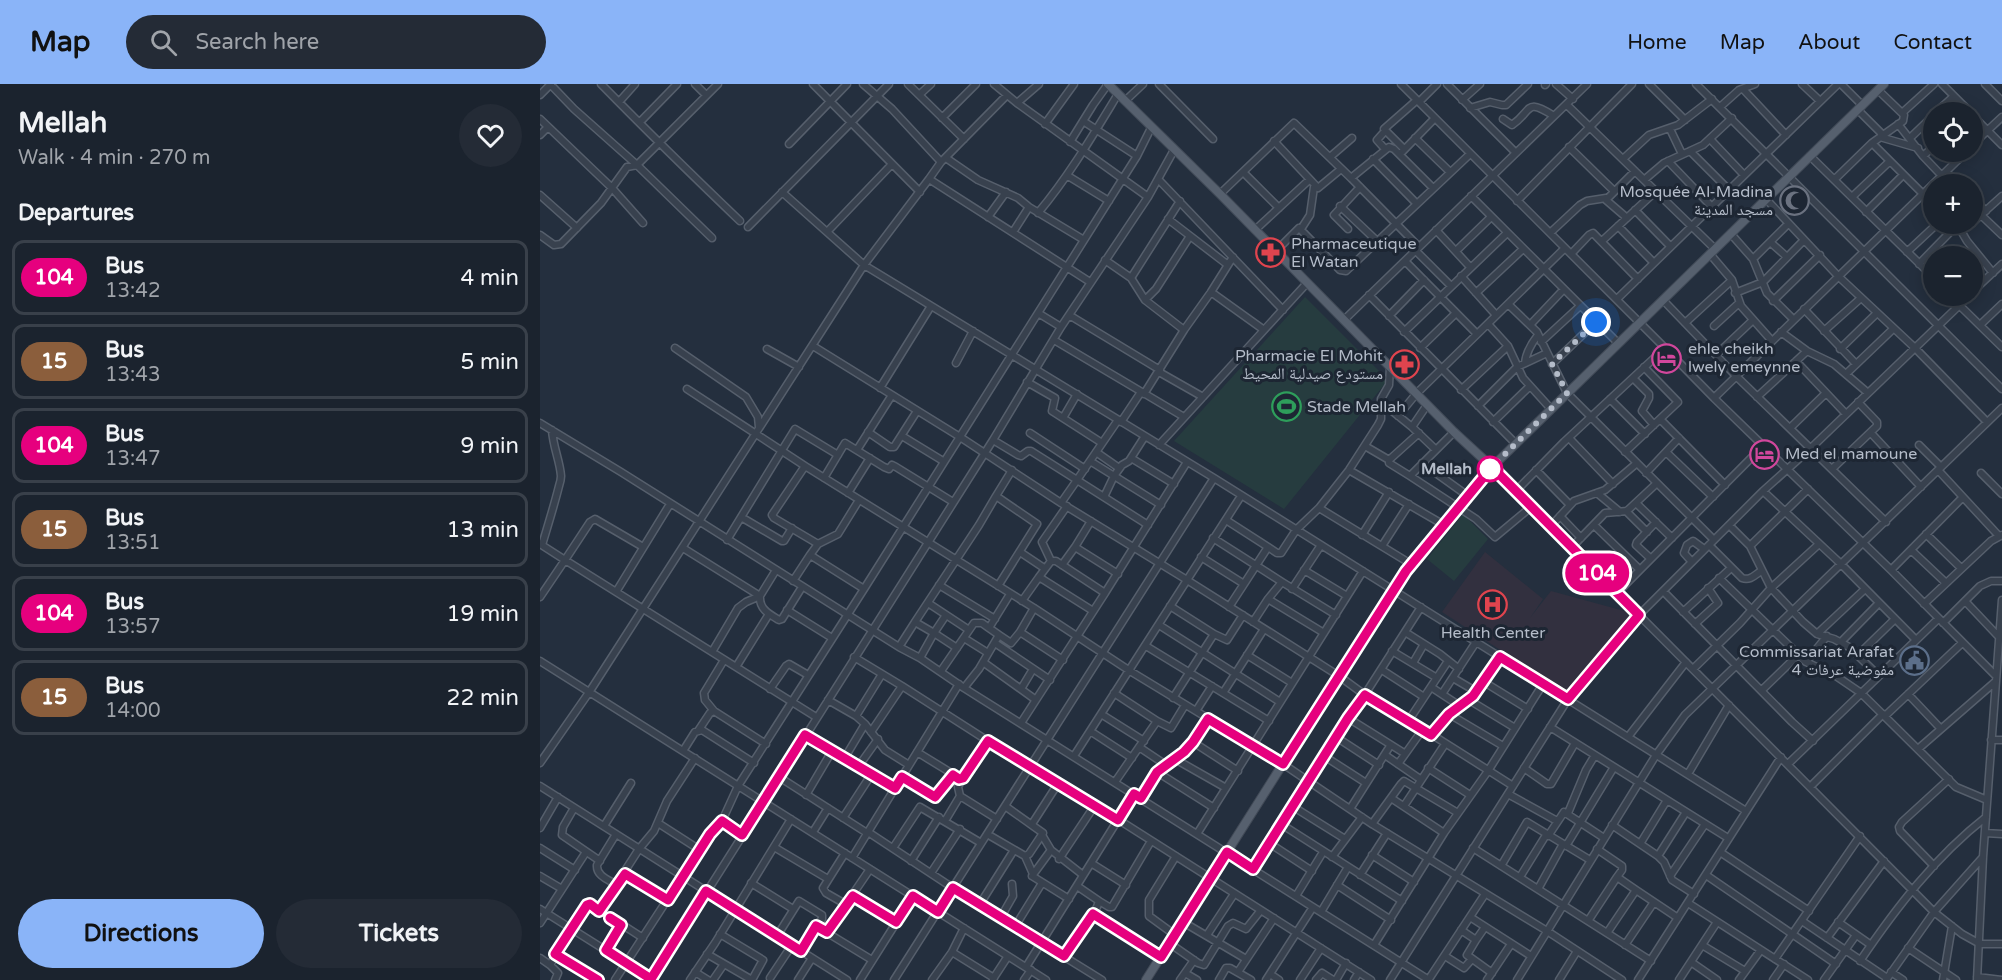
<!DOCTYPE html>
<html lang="en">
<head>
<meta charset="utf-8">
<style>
  :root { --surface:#1b232e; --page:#242b36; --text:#f1f3f6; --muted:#a0a4aa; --line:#39404a; --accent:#8ab4f8 }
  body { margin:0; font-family:"Varela Round","Noto Naskh Arabic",sans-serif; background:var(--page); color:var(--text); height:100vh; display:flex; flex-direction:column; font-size:22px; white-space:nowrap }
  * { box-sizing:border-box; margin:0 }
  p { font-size:20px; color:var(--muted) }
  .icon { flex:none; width:33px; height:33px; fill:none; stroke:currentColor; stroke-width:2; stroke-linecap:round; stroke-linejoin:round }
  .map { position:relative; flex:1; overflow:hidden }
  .panel { display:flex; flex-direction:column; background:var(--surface); width:540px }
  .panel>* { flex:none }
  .badge { padding:0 12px; border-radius:20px; font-size:21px; line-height:39px }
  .tools { position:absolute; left:1383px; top:18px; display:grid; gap:12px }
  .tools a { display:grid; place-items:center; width:60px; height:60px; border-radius:50%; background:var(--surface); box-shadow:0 3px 15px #0003,0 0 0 2px var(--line); font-size:30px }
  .you { position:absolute; width:30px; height:30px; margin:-15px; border:4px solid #fff; border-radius:50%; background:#1a73e8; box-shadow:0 0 0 9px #1a73e833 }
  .map>.badge { position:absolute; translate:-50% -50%; box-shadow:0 0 0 3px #fff }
  h2 { padding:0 18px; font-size:22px; line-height:54px }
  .round { display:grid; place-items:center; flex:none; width:63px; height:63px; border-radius:32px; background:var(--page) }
  .overview { display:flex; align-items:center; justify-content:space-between; height:102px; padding:0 18px }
  h1 { font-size:28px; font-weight:700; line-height:45px }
  .button { display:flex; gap:12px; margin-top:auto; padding:12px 18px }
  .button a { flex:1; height:69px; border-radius:36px; background:var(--accent); color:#111; font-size:24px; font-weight:700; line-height:69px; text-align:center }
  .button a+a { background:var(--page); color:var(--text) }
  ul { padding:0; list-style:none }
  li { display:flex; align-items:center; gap:18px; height:75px; margin:0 12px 9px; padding:0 6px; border:3px solid var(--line); border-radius:12px }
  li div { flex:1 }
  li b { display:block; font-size:22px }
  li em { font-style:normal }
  li .badge { min-width:66px; font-weight:700; text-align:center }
  header { display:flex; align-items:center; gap:36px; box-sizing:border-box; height:84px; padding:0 30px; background:var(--accent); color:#111 }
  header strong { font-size:28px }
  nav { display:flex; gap:33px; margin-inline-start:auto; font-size:21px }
  .search { width:420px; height:54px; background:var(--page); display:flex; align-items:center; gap:15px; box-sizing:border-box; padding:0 21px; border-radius:33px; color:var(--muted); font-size:22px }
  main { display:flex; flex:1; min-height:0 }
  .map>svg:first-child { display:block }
  .medical { fill:#32303f }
  .green { fill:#263c3f }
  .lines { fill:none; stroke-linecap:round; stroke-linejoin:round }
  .minor-casing { stroke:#565f6c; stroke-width:9 }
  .major-casing { stroke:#414a57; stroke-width:10 }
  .minor { stroke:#38414e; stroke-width:6 }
  .major { stroke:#56606e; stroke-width:8 }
  .line-casing { stroke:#fff; stroke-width:14 }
  .line { stroke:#e6007e; stroke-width:9 }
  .walk { stroke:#b4bcc9; stroke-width:6; stroke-dasharray:0 10.8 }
  .stop-dot { fill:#fff; stroke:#e6007e; stroke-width:3 }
  .labels { text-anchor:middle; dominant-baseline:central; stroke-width:6; stroke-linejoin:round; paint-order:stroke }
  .poi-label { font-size:16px; fill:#b4bcc9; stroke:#1d2633; text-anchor:start }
  .stop-label { font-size:16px; font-weight:bold; fill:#b4bcc9; stroke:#1d2633; text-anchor:end }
</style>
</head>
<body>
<header>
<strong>Map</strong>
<div class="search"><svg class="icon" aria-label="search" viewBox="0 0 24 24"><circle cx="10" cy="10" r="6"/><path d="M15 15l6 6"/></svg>Search here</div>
<nav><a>Home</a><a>Map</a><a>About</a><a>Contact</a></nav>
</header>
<main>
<section class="panel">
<div class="overview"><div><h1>Mellah</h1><p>Walk · 4 min · 270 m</p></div><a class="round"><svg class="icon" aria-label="heart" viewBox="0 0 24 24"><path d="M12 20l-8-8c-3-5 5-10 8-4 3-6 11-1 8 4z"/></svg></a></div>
<h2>Departures</h2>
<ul>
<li><span class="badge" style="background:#e6007e;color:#fff">104</span><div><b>Bus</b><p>13:42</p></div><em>4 min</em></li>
<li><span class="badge" style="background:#8b5e3c;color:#fff">15</span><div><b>Bus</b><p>13:43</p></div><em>5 min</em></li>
<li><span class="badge" style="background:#e6007e;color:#fff">104</span><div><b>Bus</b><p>13:47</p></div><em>9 min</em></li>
<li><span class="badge" style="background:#8b5e3c;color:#fff">15</span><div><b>Bus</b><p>13:51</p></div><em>13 min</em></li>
<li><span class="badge" style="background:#e6007e;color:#fff">104</span><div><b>Bus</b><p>13:57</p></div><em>19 min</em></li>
<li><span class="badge" style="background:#8b5e3c;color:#fff">15</span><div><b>Bus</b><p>14:00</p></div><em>22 min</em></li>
</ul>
<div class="button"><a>Directions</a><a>Tickets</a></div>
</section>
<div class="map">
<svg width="1462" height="896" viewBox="0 0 1462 896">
  <rect width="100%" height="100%" fill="#242f3e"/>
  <path class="medical" d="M945,468L1003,515L990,534L1011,507L1099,531L1031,612L902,528Z"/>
  <path class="green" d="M765,213L848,296L744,425L634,357Z
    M923,430L948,455L914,497L887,475Z"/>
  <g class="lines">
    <defs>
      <path id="minor" d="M10,0L34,25L97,81L178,0
        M61,0C107,47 153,92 200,137
        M155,0L166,11
        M273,0L380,108
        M323,0L352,25L401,78
        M368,0L424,55
        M454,0L477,19L499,0
        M619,0L673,55
        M861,0L1125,264L1174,314L1351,486L1456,592
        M907,0L976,69
        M1016,0L1033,15
        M1109,0L1145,36
        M1156,0L1462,305
        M1262,0L1280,17
        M1301,0L1322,21
        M1402,0L1430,28
        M1445,0L1462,17
        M1005,1L1006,0
        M1203,5L1246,51
        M0,11L11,0
        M379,11L391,0
        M922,16L940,0
        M585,17L603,0
        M79,18L95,0
        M879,18L897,0
        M477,19L608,113
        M1027,21L1175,165
        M1180,23L1199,6L1215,0
        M930,24L950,18L962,21H966L988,0
        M1318,26L1343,51
        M1396,28L1414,12
        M1362,29L1394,0
        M1432,31L1462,61
        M402,34L436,0
        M0,35L72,104L103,139
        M963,35L972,41C993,27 984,13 1014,32
        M543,37L597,72
        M100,38L137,0
        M505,40L534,0
        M1358,40L1383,72L1402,92
        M1130,45L1142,70
        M0,51L8,43
        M1340,53L1378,64
        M875,54L910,88
        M1370,54L1394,31
        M1170,55L1204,91
        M734,57L778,104L801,85
        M530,58L553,21L568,0
        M1332,59L1383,110
        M249,60L307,0
        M1432,61L1462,33
        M1029,63L1074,107
        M845,65L837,56L845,47
        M864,65L844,45L877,16
        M1150,67L1188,105
        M862,68L895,34
        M1270,72L1394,194
        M1383,72L1394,62
        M790,73L812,54
        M406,74L438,96L478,114L489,123L544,156
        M833,75L877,120
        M1083,75L1109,51L1138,41L1172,15
        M1128,77L1171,122
        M703,88L739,124
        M1406,88L1419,100
        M528,92L569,117
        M811,94L849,63L854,65L893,104
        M389,95L401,78L467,11
        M618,95L743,226
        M1295,95L1332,59L1363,37L1364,31L1338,6
        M1104,96L1124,79L1163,61L1192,34
        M242,108L324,181L674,394L1206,727
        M680,110L754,39L811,94L879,163
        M0,111L37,144
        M931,112L1078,259
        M1312,113L1350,77
        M1432,114L1446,127
        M1226,115L1298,192L1375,264L1447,338
        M977,117L1092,0
        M800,122L838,158
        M1095,126L1130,162
        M1326,128L1363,91
        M498,129C529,92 553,51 578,10
        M1442,132L1462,151
        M448,133L466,108
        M1087,134L1066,116L1095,87
        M628,135L688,181
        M1432,139L1462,112
        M1417,140L1427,157L1453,189
        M1078,142L1113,178
        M208,143L349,0
        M761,145L770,131L774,103
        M808,145L794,131L820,103
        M715,146L769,96
        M896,146L930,183
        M287,148L352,80
        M473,148L489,123
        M1010,149L1040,121L1047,117L1066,114
        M1191,150L1213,175L1227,209L1253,235
        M0,151L14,161L21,160L61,119L87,83L97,81L172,154
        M1062,157L1116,107
        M1230,158L1247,173
        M875,166L911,202
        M736,167L759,144L800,186L806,187L930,70
        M916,167L951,133
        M1367,168L1397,140
        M1031,170L1049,151L1053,149L1098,195
        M1170,170L1192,196L1201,222L1232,257
        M693,173L671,208L724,246
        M1213,175L1248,140
        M565,176L591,194L605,216L644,246L604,310
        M865,177L937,250
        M1379,180L1418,140
        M921,192L956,231
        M591,194L640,117
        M1432,208L1462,180
        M936,209L983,165
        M1195,209L1223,198L1264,156
        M829,211L976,360
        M1410,212L1462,263
        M1077,215L1298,0
        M605,216L616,205L650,152
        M1123,216L1196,292L1346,438
        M1233,217L1280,171
        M968,220L997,248L1027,309L1174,456
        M1264,225L1316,280
        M498,229L521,243
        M529,231L620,286
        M849,232L884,196
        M804,236L1047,0
        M1145,239L1192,196
        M948,240L968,262L983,294L1011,325
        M990,241L1024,205
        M1440,241L1462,220
        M1174,242L1199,219
        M644,246L671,208
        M1284,247L1321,214
        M864,248L967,149
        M1241,248L1267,267L1294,280L1328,309
        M514,256L644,333
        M1001,258L1040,222
        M273,262L420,353L521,419L647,496L799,592L825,611L883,645L973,702
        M135,264L206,313L218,333L219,343
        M880,264L916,229
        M227,265L259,283
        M1300,265L1337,229
        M1176,271L1213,236
        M1256,277L1306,330
        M416,279L433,247
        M985,279C986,268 991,260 998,251
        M1012,280L1056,238
        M619,288L663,313
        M1306,290L1353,245
        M1093,294L1109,310V314L1102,327L1114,341
        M487,298L515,314L512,327L562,359
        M340,304L391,222
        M147,305L265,382L494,524L590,587L743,680L832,740L1007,847L1082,896
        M921,306L968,262
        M1217,313L1267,267
        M1174,314L1426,68
        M1070,315L1105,350
        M841,318L872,343L895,365
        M938,322L977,283L1007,269
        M858,332L876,310L1025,164
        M523,334L537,310
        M1120,335L1185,401
        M578,336L537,396L608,441
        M581,338L601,308
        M953,338L990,302
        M0,339L81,388L359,563L380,574L424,604L889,896
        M872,343L887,321
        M1250,344L1286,309
        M328,348L350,363H354L377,327
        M490,349L545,385
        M879,349L849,376V379L870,392L914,348
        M1331,349L1381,403
        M362,352L403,377
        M1029,354L1073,400
        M453,356L478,371L481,372L488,367H491L537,396L521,419
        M619,361L767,199
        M1379,361L1401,383
        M825,362L849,376
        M317,366L352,311
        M556,368L579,384
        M1085,368L1138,318L1104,283
        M1126,368L1173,413
        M591,374L634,400
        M550,377L621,421
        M882,379L928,412
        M265,382L232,431L234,434L278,460L270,471
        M952,383L1394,828L1422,850L1440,860H1462
        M1292,385L1337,342V338L1318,318
        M809,386L904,441
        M996,386L1030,421
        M1398,386L1458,451
        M1106,389L1139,354
        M1441,389L1462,410
        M870,392L936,435L955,453L991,423
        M284,394L305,359L344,383L349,385L352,381L356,383L413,418
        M976,407L1024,358L1125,264
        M1223,407L1301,480L1376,556
        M308,409L330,374
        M1057,409L1080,428
        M456,412L472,386
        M564,413L574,392L582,381L589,377L605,352
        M1096,419L1132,454
        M779,424L871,480
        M1086,427L1107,448
        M1020,432L1041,454
        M201,433L242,457H244L252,444
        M686,436L728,463L704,500
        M1054,441L1099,485
        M1189,441L1210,462L1231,504L1263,538L1277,550L1294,555L1309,563L1339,592
        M1011,442L1034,417L1065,406L1097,379
        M1386,450L1421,484
        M822,451L849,408
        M673,454L742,498
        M187,456L255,345L298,371
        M0,460L25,476L50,438L55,435L103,463
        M278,460L298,450L319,416
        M2,461C8,441 14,422 19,402C20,399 21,395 21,392C20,377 13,363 12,346
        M1169,461L1202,494C1210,497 1215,491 1221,487
        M842,462L869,420
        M1210,462L1268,405
        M535,463L551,437
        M728,463L737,469H741L756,446L779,424L809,386L838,341L841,335V315L849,301L850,283
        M1032,463L1065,429L1087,427L1117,399
        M143,464L220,512C219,525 229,530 239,536L242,535L262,503
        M1371,466L1406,499
        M480,468L504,484
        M661,473L704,500L689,523
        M1110,474L1096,461L1097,458L1116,438
        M511,477L502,458L527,422
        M1152,478L1144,469L1147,461L1153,457L1164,465
        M522,481L535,463L578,490
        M764,486L807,512
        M1351,486L1422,414
        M499,493L511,477H516L565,509L647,378
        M1179,494L1266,578L1296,592L1321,609L1416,703L1447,716
        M399,501L455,535
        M324,505L597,72L611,44
        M752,505L781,461
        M1123,507L1252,638L1273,657
        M76,508L130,420
        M1077,509L1224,361
        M0,513L25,476L276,633
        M728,515L742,498L796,531
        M482,517L499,493L553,527
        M1425,517L1458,552
        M388,519L429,546
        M1384,520L1451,457L1462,451
        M630,522L674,550L633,614
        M247,526L292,554
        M1143,528L1191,484
        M375,538L439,441L456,412L497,440L458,502
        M713,538L728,515L784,549
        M1403,539L1440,502L1451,497H1462
        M1155,540L1178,519L1168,504
        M619,541L740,618
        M480,548L494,524
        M865,548L900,570L919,585
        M674,550L687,556L703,531
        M1277,550L1325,505
        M459,551L471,559L480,548L523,576
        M424,554L448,569
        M1301,558L1339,519
        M455,559L510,596
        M606,562L729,637
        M359,563L375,538L394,549L406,531
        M852,567L897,594
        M172,568L198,524L206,518L220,512L236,486
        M707,571L752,599
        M1318,571L1355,535
        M314,573L362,602L448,657L519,698L831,896
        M380,574L394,549L417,564
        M0,577L506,896
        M443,578L496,616
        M1266,578L1287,552
        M873,579L884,560
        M196,583L229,530
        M1153,585L1200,539L1231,504L1279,460
        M842,586L884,613
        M401,587L434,539H442L449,544
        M913,594L937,608
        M944,598L988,625
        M891,603L920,622
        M424,604L439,585L459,551L449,544L470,510
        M230,605L246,582L249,580L268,591
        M481,605L493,585
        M1222,606L1258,571
        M574,609L617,637L575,698
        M683,609L724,545
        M902,610L936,558
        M1368,610L1401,645
        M288,616L316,632L325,640L345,666L369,681
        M929,616L975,644
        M174,627L165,616L164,609L184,576
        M656,627L672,602
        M561,630L604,657
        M909,630L963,662
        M316,632L342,590
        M1345,632L1422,559
        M808,634L864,669
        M668,635L653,658L698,687
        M869,636L908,577
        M617,637L631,644L645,621
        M481,639L565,509
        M1010,643L1188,754
        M158,647L170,629L174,627L226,660
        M550,647L592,674
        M331,648L362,602
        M265,651L355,704
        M891,651L909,630L933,612L960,573
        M796,653L839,681
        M1088,653L1146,578
        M1451,656H1462
        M599,663L626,681
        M1378,665L1455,598
        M143,667L155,648L162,646L214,679
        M377,668L421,695L448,657
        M845,671L880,695
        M534,672L701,412
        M784,672L826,699
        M304,675L325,640
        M635,675L686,704
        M0,679L50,607L324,181L389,95L550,198
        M858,680L883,645
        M1248,680L1398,535
        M318,683L338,655
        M888,684L930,711
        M984,684L1007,700H1011L1035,659
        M617,688L674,724
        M1148,690L1189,621
        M239,693L327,749
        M362,693L395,713L413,691
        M422,695L418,703L420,712L457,735
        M0,702L307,896
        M1271,702L1343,630
        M968,710L1017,737
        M266,711L292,667
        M601,714L617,688L644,668L653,658
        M851,714L904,749
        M465,722L503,749L489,770L485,772
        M752,722L805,755
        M864,722L905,660
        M34,724L23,743L22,751L60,777
        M810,725L850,662
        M1028,729L1046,686L1055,671
        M303,734L331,691
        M182,737L198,702L324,505L270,471L253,497
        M405,737L420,712
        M118,739L160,766
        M492,740L519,698
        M741,740L862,817
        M832,740L861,700L864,697L918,729
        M1072,741L1118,772L1124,778L1132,796L1154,810
        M64,742L91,699
        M0,744L18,713
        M273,748L288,724
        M328,748L413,804L562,896
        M1445,749L1462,750
        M76,750L57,781C56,792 69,796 77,801
        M447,750L485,772L493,790
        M657,750L823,487
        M502,751L511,766L543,791
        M1008,752L1024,728L1064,754
        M729,759L772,787
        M1100,760L1127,716
        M1026,762L1074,683
        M234,763L288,795
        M0,764L35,786
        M353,764L380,723L441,759
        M933,764L1111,877
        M1057,765L1082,782V786L1077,793L1096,806L1067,849
        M511,766L492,792L529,815
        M1180,768L1269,827
        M305,769L283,804L286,809L307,821
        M832,771L874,798
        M1118,772L1146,728
        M792,773L822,733
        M312,774L419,600
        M519,775L555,721
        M371,777L399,733
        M551,779L586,801
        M961,782L987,738L1050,776
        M1394,782L1360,747L1359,743L1362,738L1409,695
        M713,785L881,523
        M391,789L420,745
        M85,790L128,816
        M820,791L847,749
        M1166,791L1296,880
        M0,792L22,805
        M1130,792L1165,740
        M980,793L1006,751
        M211,799L253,825
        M797,801L851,836
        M998,805L1023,760
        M1096,806L1138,834
        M313,812L356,838
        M756,812L783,768
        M559,817L569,823H572L611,757
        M1148,819L1268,896
        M440,820L474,766
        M0,825L113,896
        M59,827L99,765L114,747L127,717L155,674
        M781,828L808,783
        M553,830L621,873
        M461,833L473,812L472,800
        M930,833L991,872
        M1048,837L1077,793
        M1262,837L1347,894
        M643,838L706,875
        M1298,838L1331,861
        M0,839L46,768
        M476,841L502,799
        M921,846L936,856L927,871L952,889
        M287,848L330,785
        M180,850L223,876L212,896
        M635,851L609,832V816L636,772
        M667,851L694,810
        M237,852L259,817L282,831V835L276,842
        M1287,854L1344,777
        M936,856L945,843
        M629,859L658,879L664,881L688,842L693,839L706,845L721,826
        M834,861L904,749L948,687L1003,600
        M1085,861L1114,818
        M1162,861L1205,887
        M1368,864L1416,896
        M66,866L81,841
        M261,867L276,842L332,876
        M412,868L454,894
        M15,870L58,896
        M167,870L212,896
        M524,872L557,823L559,817L537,802
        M905,872L924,884L932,875
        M0,874L10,881L47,821L50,820L103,854
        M1235,875L1320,752
        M1320,877C1356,824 1395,773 1446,733
        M1151,878L1177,896
        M10,881L18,889L15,896
        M486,883L594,710
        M155,888L168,896
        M698,888L734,834
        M1351,888L1363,896
        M645,889L657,896
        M730,890L739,896
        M1437,893L1462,896
        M230,894L252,861
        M453,895L468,872
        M889,895L945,810
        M75,896L170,750L182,737L202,751
        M111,896L453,356L521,243L608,113L634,66
        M150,896L175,859L251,735
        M173,896L184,880
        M258,896L272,874
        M320,896L373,812
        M354,896L674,394
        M392,896L412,868L424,844
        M484,896L491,886
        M640,896L654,876
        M679,896L686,884H690L711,896
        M726,896L773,823
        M760,896L781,864
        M776,896L782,889L793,896
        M796,896L806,879
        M814,896L819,888
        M850,896L1028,615L1099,531L1223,407L1270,365L1429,212
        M947,896L971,860
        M977,896L1116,671L1145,631L1462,324
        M1019,896L1037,867
        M1098,896L1241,673
        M1139,896L1177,838
        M1199,896L1220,867
        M1233,896L1244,880
        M1284,896L1316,851
        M1346,896L1394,828L1443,773
        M1403,896L1412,842
        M1437,896L1443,773L1462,516"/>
      <path id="major" d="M568,0L680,110L914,348L952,383
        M606,896L853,506L877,473L952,383L1344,0"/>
    </defs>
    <use href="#minor" class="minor-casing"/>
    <use href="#major" class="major-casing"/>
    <use href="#minor" class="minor"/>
    <use href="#major" class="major"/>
  </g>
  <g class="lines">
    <defs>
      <path id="line" d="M58,896L15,870L47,821L50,820L59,827L85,790L128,816L170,750L182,737L202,751L265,651L355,704L362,693L395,713L413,691L419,695L423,694L448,657L578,736L594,710L601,714L617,688L644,668L653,658L668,635L743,680L866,487L952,383L1099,531L1028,615L960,573L933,612L909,630L891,651L825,611L808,634L713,785L687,768L621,873L553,830L524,872L413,804L398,828L373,812L356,838L313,812L287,848L276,842L261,867L166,807L111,895L66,866L81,841L70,834"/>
    </defs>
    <use href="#line" class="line-casing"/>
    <use href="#line" class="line"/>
    <path class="walk" d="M950,385L1027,309L1012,280L1056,238"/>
  </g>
  <defs>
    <symbol id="mosque-ring" viewBox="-11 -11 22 22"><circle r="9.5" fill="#1d2633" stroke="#6b7280" stroke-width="1.5"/><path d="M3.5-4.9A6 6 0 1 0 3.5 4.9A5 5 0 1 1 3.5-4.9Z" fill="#6b7280"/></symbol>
    <symbol id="pharmacy-ring" viewBox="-11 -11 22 22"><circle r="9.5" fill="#1d2633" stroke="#e0444e" stroke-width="1.5"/><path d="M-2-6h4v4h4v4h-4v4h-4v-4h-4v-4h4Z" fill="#e0444e"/></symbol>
    <symbol id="hotel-ring" viewBox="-11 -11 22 22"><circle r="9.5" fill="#1d2633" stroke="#d1479c" stroke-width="1.5"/><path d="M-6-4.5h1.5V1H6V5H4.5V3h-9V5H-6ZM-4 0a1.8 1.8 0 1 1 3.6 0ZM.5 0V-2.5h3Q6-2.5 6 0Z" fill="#d1479c"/></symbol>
    <symbol id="stadium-ring" viewBox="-11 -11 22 22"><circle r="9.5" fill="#1d2633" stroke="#2e9e5b" stroke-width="1.5"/><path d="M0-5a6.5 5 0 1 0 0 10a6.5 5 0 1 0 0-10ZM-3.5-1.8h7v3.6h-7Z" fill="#2e9e5b"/></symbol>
    <symbol id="hospital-ring" viewBox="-11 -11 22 22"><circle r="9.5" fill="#1d2633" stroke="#e0444e" stroke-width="1.5"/><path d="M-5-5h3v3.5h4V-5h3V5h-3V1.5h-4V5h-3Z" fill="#e0444e"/></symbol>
    <symbol id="civic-ring" viewBox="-11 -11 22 22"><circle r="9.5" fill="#1d2633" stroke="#5c6f8a" stroke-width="1.5"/><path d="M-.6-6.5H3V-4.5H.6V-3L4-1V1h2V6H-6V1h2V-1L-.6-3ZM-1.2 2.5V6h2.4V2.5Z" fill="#5c6f8a"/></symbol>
  </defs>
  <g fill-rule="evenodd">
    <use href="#mosque-ring" x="1238" y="100" width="33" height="33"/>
    <use href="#pharmacy-ring" x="714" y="152" width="33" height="33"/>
    <use href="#hotel-ring" x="1110" y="258" width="33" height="33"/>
    <use href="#pharmacy-ring" x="848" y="264" width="33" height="33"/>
    <use href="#stadium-ring" x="730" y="306" width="33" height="33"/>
    <use href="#hotel-ring" x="1208" y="354" width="33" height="33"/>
    <use href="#hospital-ring" x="936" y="504" width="33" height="33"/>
    <use href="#civic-ring" x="1358" y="560" width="33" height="33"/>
  </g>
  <circle class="stop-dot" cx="950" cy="385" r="12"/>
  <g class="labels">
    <g class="poi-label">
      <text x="1233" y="108" text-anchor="end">Mosquée Al-Madina<tspan x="1233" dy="18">مسجد المدينة</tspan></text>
      <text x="751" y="160">Pharmaceutique<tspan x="751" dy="18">El Watan</tspan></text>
      <text x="1148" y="265">ehle cheikh<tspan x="1148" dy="18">lwely emeynne</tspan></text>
      <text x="843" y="272" text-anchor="end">Pharmacie El Mohit<tspan x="843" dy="18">مستودع صيدلية المحيط</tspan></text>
      <text x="767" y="323">Stade Mellah</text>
      <text x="1245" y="370">Med el mamoune</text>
      <text x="953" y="549" text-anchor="middle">Health Center</text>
      <text x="1354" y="568" text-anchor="end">Commissariat Arafat<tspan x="1354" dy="18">4 مفوضية عرفات</tspan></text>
    </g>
    <g class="stop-label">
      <text x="932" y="385">Mellah</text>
    </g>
  </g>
</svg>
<div class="tools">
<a><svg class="icon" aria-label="locate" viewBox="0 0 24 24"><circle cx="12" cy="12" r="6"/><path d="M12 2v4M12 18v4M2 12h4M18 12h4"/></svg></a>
<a>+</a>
<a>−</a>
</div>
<div class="you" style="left:1056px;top:238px"></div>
<b class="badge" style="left:1057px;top:489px;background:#e6007e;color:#fff">104</b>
</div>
</main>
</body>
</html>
